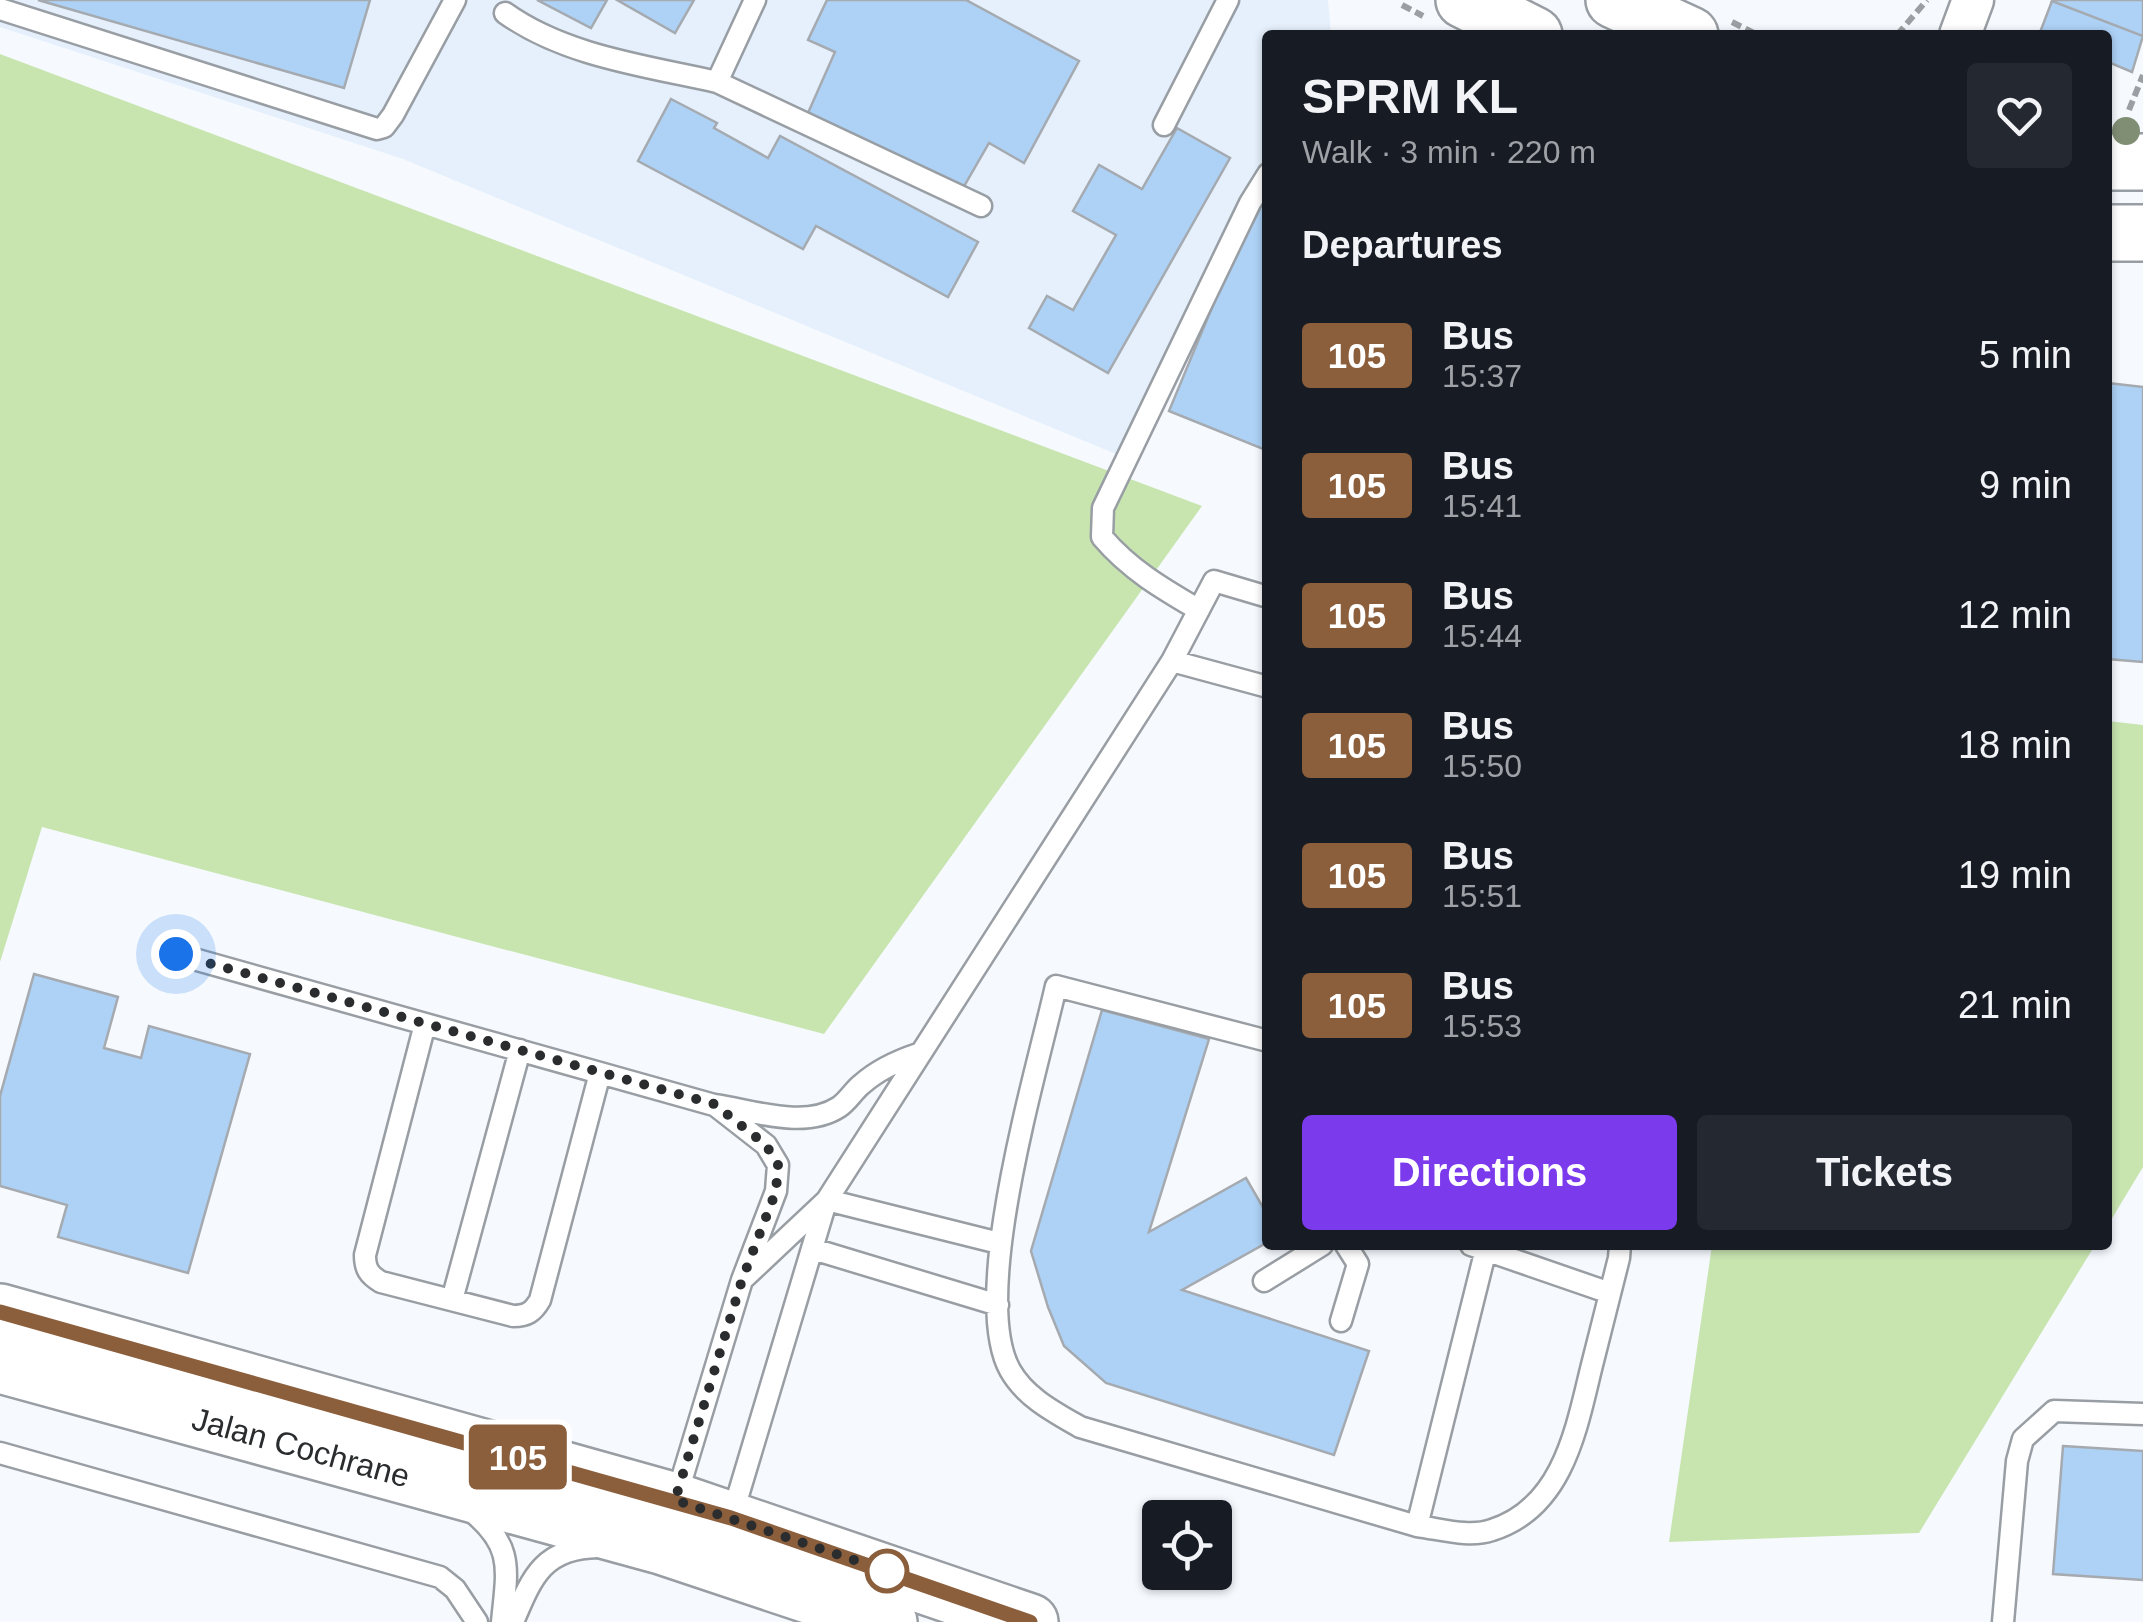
<!DOCTYPE html>
<html lang="en">
<head>
<meta charset="utf-8">
<style>
  :root { --surface:#171b24; --page:#242831; --text:#f1f3f6; --muted:#9ea1a6; --accent:#7c3aed }
  body { margin:0; font-family:Helvetica,sans-serif; background:var(--page); color:var(--text); height:100vh; display:flex; flex-direction:column; font-size:38px; white-space:nowrap }
  * { box-sizing:border-box; margin:0 }
  p { font-size:32px; color:var(--muted) }
  .icon { flex:none; width:55px; height:55px; fill:none; stroke:currentColor; stroke-width:2; stroke-linecap:round; stroke-linejoin:round }
  .map { position:relative; flex:1; overflow:hidden }
  .sheet { position:absolute; left:1262px; top:30px; width:850px; height:1220px; display:flex; flex-direction:column; background:var(--surface); border-radius:10px; box-shadow:0 2px 8px #0004 }
  .sheet>* { flex:none }
  .badge { padding:0 20px; border-radius:8px; font-size:35px; line-height:65px }
  .controls { position:absolute; left:1142px; top:1500px; display:grid; gap:20px }
  .controls a { display:grid; place-items:center; width:90px; height:90px; border-radius:10px; background:var(--surface); box-shadow:0 2px 8px #0004; font-size:50px }
  .you { position:absolute; width:50px; height:50px; margin:-25px; border:8px solid #fff; border-radius:50%; background:#1a73e8; box-shadow:0 0 0 15px #1a73e833 }
  .map>.badge { position:absolute; translate:-50% -50%; box-shadow:0 0 0 5px #fff }
  h2 { padding:0 40px; font-size:38px; line-height:90px }
  .round { display:grid; place-items:center; flex:none; width:105px; height:105px; border-radius:10px; background:var(--page) }
  .overview { display:flex; align-items:center; justify-content:space-between; height:170px; padding:0 40px }
  h1 { font-size:48px; font-weight:800; line-height:75px }
  .cta { display:flex; gap:20px; margin-top:auto; padding:20px 40px }
  .cta a { flex:1; height:115px; border-radius:10px; background:var(--accent); color:#fff; font-size:40px; font-weight:800; line-height:115px; text-align:center }
  .cta a+a { background:var(--page); color:var(--text) }
  ul { padding:0; list-style:none }
  li { display:flex; align-items:center; gap:30px; height:130px; padding:0 40px }
  li div { flex:1 }
  li b { display:block; font-size:38px }
  li em { font-style:normal }
  li .badge { min-width:110px; font-weight:700; text-align:center }
  .map>svg:first-child { display:block }
  .built { fill:#e5f0fc }
  .green { fill:#c8e5b0 }
  .building { fill:#aed2f6; stroke:#a5aab0; stroke-width:2.5 }
  .lines { fill:none; stroke-linecap:round; stroke-linejoin:round }
  .lane-casing { stroke:#989ea3; stroke-width:25 }
  .street-casing { stroke:#989ea3; stroke-width:45 }
  .secondary-casing { stroke:#989ea3; stroke-width:60 }
  .path { stroke:#9b9ea2; stroke-width:6; stroke-dasharray:10 5; stroke-linecap:butt }
  .lane { stroke:#fff; stroke-width:20 }
  .street { stroke:#fff; stroke-width:40 }
  .secondary { stroke:#fff; stroke-width:55 }
  .tree { fill:#808e74 }
  .line-casing { stroke:#fff; stroke-width:22 }
  .line { stroke:#8b5e3c; stroke-width:15 }
  .walk { stroke:#2a2c2e; stroke-width:10; stroke-dasharray:0 18 }
  .stop-dot { fill:#fff; stroke:#8b5e3c; stroke-width:5 }
  .labels { text-anchor:middle; dominant-baseline:central; stroke-width:8; stroke-linejoin:round; paint-order:stroke }
  .street-label { font-size:32px; fill:#2a2c2e; stroke:#fff }
</style>
</head>
<body>
<div class="map">
<svg width="2143" height="1622" viewBox="0 0 2143 1622">
  <rect width="100%" height="100%" fill="#f6faff"/>
  <path class="built" d="M0,0H1328L1331,35H1268L1267,161L1255,175L1116,454L403,159L0,27Z"/>
  <path class="green" d="M0,54L1202,506L824,1034L42,827L0,962Z
    M2108,721L2143,725V1167L2108,1225Z
    M1712,1245H2095L1919,1533L1669,1542Z"/>
  <path class="building" d="M38,0H370L344,88Z
    M537,0H607L591,28Z
    M617,0H694L675,33Z
    M827,0H966L1079,61L1024,163L989,143L959,195L808,113L835,52L808,40Z
    M2143,0V36L2052,1L2053,0Z
    M2052,1L2143,36L2132,72L2108,62V35H2039Z
    M671,99L717,123L714,128L768,158L780,136L978,242L948,297L816,226L803,249L638,161Z
    M1177,128L1230,158L1108,373L1029,328L1047,296L1073,310L1116,235L1073,211L1099,165L1142,189Z
    M1262,187L1268,190V451L1169,411Z
    M2108,383L2143,387V662L2108,659Z
    M34,974L118,997L104,1048L141,1058L149,1026L250,1054L188,1273L58,1237L67,1205L0,1186V1096Z
    M1102,1010L1209,1039L1149,1232L1246,1178L1268,1216V1242L1182,1290L1369,1351L1334,1455L1106,1383L1064,1346L1048,1307L1031,1251Z
    M2063,1446L2143,1451V1580L2053,1574Z"/>
  <g class="lines">
    <defs>
      <path id="lane" d="M755,0L717,82L981,206
        M0,9L377,129L384,127L393,115L455,0
        M505,13C565,56 646,66 717,82
        M1164,125L1228,0
        M1199,610C1163,589 1130,570 1102,537L1103,508L1250,203L1268,174
        M1172,661L1214,581L1268,597
        M176,954L714,1105C752,1110 804,1130 839,1107C848,1101 854,1090 862,1084C879,1069 897,1061 918,1054
        M425,1024L365,1255C365,1269 369,1275 381,1282L513,1316C527,1316 533,1312 540,1300L600,1073
        M1268,1041L1056,986C1037,1071 969,1296 1010,1370C1025,1397 1054,1412 1080,1427L1417,1526L1487,1245
        M827,1200L999,1243
        M1471,1245L1610,1293
        M813,1249L998,1305
        M742,1280L827,1200L1172,661L1268,687
        M1264,1281L1322,1245
        M452,1300L520,1050
        M1341,1321L1358,1264L1346,1245
        M0,1453L440,1577L455,1589L477,1622
        M676,1498L742,1280L776,1191L778,1165L766,1145L716,1106
        M470,1510C515,1546 507,1570 502,1622
        M731,1519L826,1202
        M1417,1526C1441,1529 1469,1538 1492,1530C1562,1508 1576,1431 1591,1369C1600,1332 1610,1295 1619,1258L1620,1245
        M513,1622C532,1577 543,1548 598,1547
        M2003,1622L2017,1461L2023,1439L2054,1411L2143,1414"/>
      <path id="street" d="M1960,35L1973,0"/>
      <g id="secondary">
        <path d="M1464,0L1534,35"/>
        <path d="M1614,0L1690,35"/>
        <path d="M2108,162H2143"/>
        <path d="M2108,233H2143"/>
        <path d="M0,1312L675,1501L1030,1622"/>
        <path id="s1" d="M0,1365L661,1546L889,1622"/>
      </g>
    </defs>
    <use href="#lane" class="lane-casing"/>
    <use href="#street" class="street-casing"/>
    <use href="#secondary" class="secondary-casing"/>
    <path class="path" d="M1402,5L1423,16
      M1732,22L1758,35
      M1897,35L1927,0
      M2129,110L2143,75"/>
    <use href="#lane" class="lane"/>
    <use href="#street" class="street"/>
    <use href="#secondary" class="secondary"/>
  </g>
  <circle class="tree" cx="2126" cy="131" r="14"/>
  <g class="lines">
    <defs>
      <path id="line" d="M0,1312L731,1518L1030,1622"/>
    </defs>
    <use href="#line" class="line-casing"/>
    <use href="#line" class="line"/>
    <path class="walk" d="M176,954L714,1104L766,1145L778,1165L776,1191L742,1280L675,1500L887,1571"/>
  </g>
  <circle class="stop-dot" cx="887" cy="1571" r="20"/>
  <g class="labels">
    <g class="street-label">
      <text stroke="none"><textPath href="#s1" startOffset="312">Jalan Cochrane</textPath></text>
    </g>
  </g>
</svg>
<div class="controls">
<a><svg class="icon" aria-label="locate" viewBox="0 0 24 24"><circle cx="12" cy="12" r="6"/><path d="M12 2v4M12 18v4M2 12h4M18 12h4"/></svg></a>
</div>
<div class="you" style="left:176px;top:954px"></div>
<b class="badge" style="left:518px;top:1457px;background:#8b5e3c;color:#fff">105</b>
<section class="sheet">
<div class="overview"><div><h1>SPRM KL</h1><p>Walk · 3 min · 220 m</p></div><a class="round"><svg class="icon" aria-label="heart" viewBox="0 0 24 24"><path d="M12 20l-8-8c-3-5 5-10 8-4 3-6 11-1 8 4z"/></svg></a></div>
<h2>Departures</h2>
<ul>
<li><span class="badge" style="background:#8b5e3c;color:#fff">105</span><div><b>Bus</b><p>15:37</p></div><em>5 min</em></li>
<li><span class="badge" style="background:#8b5e3c;color:#fff">105</span><div><b>Bus</b><p>15:41</p></div><em>9 min</em></li>
<li><span class="badge" style="background:#8b5e3c;color:#fff">105</span><div><b>Bus</b><p>15:44</p></div><em>12 min</em></li>
<li><span class="badge" style="background:#8b5e3c;color:#fff">105</span><div><b>Bus</b><p>15:50</p></div><em>18 min</em></li>
<li><span class="badge" style="background:#8b5e3c;color:#fff">105</span><div><b>Bus</b><p>15:51</p></div><em>19 min</em></li>
<li><span class="badge" style="background:#8b5e3c;color:#fff">105</span><div><b>Bus</b><p>15:53</p></div><em>21 min</em></li>
</ul>
<div class="cta"><a>Directions</a><a>Tickets</a></div>
</section>
</div>
</body>
</html>
